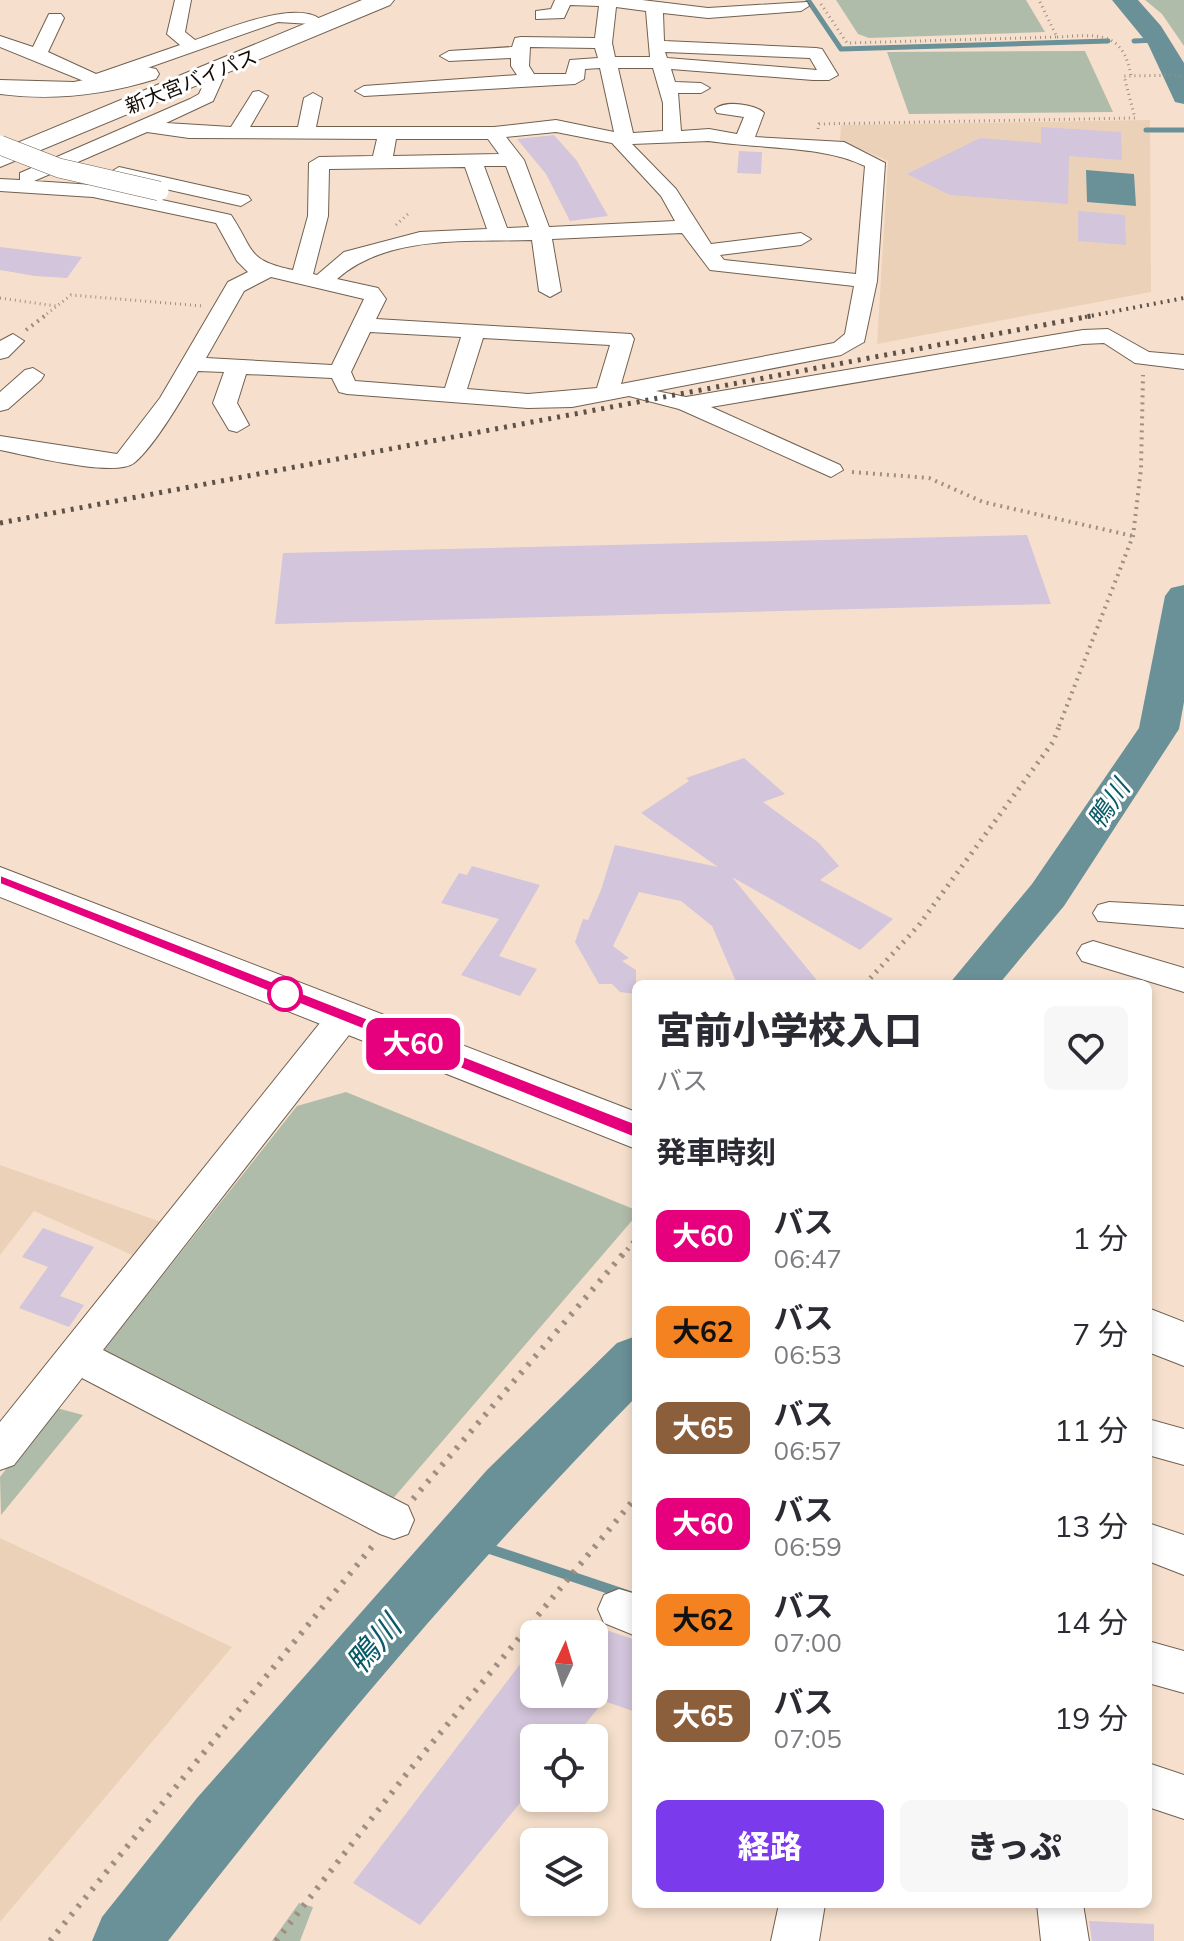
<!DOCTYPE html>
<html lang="ja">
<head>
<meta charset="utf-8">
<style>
  :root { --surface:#fff; --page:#f7f7f7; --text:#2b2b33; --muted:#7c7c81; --accent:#7c3aed }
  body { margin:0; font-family:Mulish,"Noto Sans JP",sans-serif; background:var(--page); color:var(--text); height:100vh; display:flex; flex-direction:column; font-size:30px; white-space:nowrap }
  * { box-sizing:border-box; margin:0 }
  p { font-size:26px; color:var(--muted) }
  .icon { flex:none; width:44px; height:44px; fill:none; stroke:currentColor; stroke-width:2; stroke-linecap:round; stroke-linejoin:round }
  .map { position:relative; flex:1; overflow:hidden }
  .sheet { position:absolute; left:632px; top:980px; width:520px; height:928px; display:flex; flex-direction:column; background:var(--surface); border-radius:12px; box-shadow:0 4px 12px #0003 }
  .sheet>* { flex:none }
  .badge { padding:0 16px; border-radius:12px; font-size:28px; line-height:52px }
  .needle { width:52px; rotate:4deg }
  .controls { position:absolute; left:520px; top:1620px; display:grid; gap:16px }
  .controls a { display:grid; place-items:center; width:88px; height:88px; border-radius:12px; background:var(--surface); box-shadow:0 4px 12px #0003; font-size:40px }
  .map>.badge { position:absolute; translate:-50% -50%; box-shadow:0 0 0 4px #fff }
  h2 { padding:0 24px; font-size:30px; line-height:72px }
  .round { display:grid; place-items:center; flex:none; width:84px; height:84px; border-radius:12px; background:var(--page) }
  .head { display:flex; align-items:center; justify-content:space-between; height:136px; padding:0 24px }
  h1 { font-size:38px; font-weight:800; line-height:60px }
  .cta { display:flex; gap:16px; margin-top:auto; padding:16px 24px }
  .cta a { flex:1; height:92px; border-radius:12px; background:var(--accent); color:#fff; font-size:32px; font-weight:800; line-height:92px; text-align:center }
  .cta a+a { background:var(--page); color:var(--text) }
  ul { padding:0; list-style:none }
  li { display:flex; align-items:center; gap:24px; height:96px; padding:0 24px }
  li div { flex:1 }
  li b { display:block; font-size:30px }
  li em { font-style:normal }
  li .badge { min-width:88px; font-weight:700; text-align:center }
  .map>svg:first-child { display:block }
  .built { fill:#ecd1b9 }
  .green { fill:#b0bcaa }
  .water { fill:#6a9098 }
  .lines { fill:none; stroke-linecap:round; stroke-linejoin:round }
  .stream-far1 { stroke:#6a9098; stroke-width:5 }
  .stream { stroke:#6a9098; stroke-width:10 }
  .river { fill:#6a9098; fill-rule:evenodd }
  .building { fill:#d3c5db }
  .minor-casing { stroke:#726050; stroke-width:2 }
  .major-casing { stroke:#726050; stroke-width:2 }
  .highway-casing { stroke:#726050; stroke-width:2 }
  .path-far3 { stroke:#a08f81; stroke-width:3; stroke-dasharray:1 4; stroke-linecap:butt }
  .path-far2 { stroke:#a08f81; stroke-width:4; stroke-dasharray:2 5; stroke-linecap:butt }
  .path-far1 { stroke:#a08f81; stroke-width:5; stroke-dasharray:2 6; stroke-linecap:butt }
  .path { stroke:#a08f81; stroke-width:6; stroke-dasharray:3 8; stroke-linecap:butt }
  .minor { fill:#fff; fill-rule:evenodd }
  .major { fill:#fff; fill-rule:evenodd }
  .highway { fill:#fff; fill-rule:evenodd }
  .rail-far1 { stroke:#5e5248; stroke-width:4; stroke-dasharray:2 5; stroke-linecap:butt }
  .rail { stroke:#5e5248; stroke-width:5; stroke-dasharray:3 6; stroke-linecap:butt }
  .minor-bridge-casing { stroke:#726050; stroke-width:20; stroke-linecap:butt }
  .minor-bridge { stroke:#fff; stroke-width:19 }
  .line { fill:#e6007e; stroke:#fff; stroke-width:2 }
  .stop-dot { fill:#fff; stroke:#e6007e; stroke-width:4 }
  .labels { text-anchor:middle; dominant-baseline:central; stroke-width:6; stroke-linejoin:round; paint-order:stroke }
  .far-street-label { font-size:20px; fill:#130c06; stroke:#fff }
  .water-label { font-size:26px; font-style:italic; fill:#095b69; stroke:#fff }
  .near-water-label { font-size:32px; font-style:italic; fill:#095b69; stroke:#fff }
</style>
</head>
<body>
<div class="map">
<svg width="1184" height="1941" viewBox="0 0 1184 1941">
  <rect width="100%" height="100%" fill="#f6e0cd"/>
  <path class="built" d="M1150,120L1151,292L877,344L888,161L840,140L841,125Z
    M0,1165L167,1224L141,1259L34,1211L0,1255Z
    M0,1538L232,1647L0,1922Z"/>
  <path class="green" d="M836,0H1026L1045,32L869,38L858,34Z
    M1145,0H1184V46L1162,14Z
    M1085,51L1113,112L909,114L887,52Z
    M346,1092L636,1210V1216L390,1502L102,1352L297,1106Z
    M53,1407L83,1415L1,1515L0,1477Z
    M299,1903L313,1907L300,1941H272Z"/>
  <path class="water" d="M1086,170L1134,174L1136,206L1087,202Z"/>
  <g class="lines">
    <path class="stream-far1" d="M808,0L841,49L1108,41
      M1134,41L1156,40
      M1146,130H1184"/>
    <path class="stream" d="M463,1540L636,1598"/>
    <path class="river" d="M1112,0H1138L1161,26L1184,63V104L1175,102L1148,44Z
      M1184,585V702L1179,729L1064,906L999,984H949L1032,884L1139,728L1165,596L1171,588Z
      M636,1336V1397C469,1568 314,1752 168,1941H92L102,1917L197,1798L487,1470L617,1343Z"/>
  </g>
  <path class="building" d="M1041,127L1121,132L1122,160L1069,156L1068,204L950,195L907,174L980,138L1041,143Z
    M554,135L577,161L608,216L570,221L546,174L517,139Z
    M739,151L762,152L761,174L737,173Z
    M1078,211L1125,215L1126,245L1078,241Z
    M0,247L82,257L67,278L35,276L0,270Z
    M1027,535L1051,604L275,624L283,553Z
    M744,758L785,794L763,802L819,843L839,866L820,880L893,919L860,950L732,877L820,984H737L712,926L681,901L639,892L613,946L629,958L622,961L636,970V994L620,992L612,984H599L575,942L583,919L588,920L601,890L615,845L718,867L641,813L689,781L686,778Z
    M472,866L540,885L499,956L537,969L520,996L461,975L499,919L441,903L459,873L467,875Z
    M43,1228L94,1247L60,1296L84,1305L69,1327L19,1308L48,1267L22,1257Z
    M594,1626L636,1640V1712L604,1701L574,1738H534V1786L420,1925L353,1883L534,1646V1694H594Z
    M1089,1921L1154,1924V1941H1092Z"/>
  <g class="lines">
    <defs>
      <path id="minor" d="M175,0H191L185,32L195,40C223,30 294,0 320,19L311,24L278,22L96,86L0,47V36L33,47L49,14H61L64,18L48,52L96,74L180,45L167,34Z
        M555,0H642L708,8L807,2L809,6L801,11L708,18L663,13L664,41L816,48L822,49L838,75L829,80H813L671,69L675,82L701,83L710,88L701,93H678L681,131L709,129L737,134L744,117L717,113L715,109C725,100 755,104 764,113L755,137L844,142L885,163L877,281L864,342L841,355L656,391L686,397L1083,330L1108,329L1149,352L1184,355V369L1135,363L1104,343L1083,344L711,407L840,465L843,470L831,477L679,409L629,396L572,407L528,408L347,394L339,392L332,378L246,374L237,403L249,425L237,432L229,430L213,403L224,372L198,371C185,394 154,447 134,463C115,478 26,455 0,450V436L117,454L160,398L228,282L248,272L237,261L216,223L93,197L0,191V179L20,180V173L190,99L199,94L211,68L217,67L226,72L213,101L166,123L231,127L253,92L259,91L268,96L250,127H298L304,98L313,93L322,98L316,127H494L556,120L614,132L600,68L585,69L584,79L575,84L364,96L355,91L364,86L517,75L511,66V58L449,61L440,56L449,51L512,47L515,38L521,37L595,38L599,6L570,5L564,18L536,19V11L551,9ZM616,7L646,11L650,57H615L612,43ZM530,47L595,48L598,58L570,60L566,74H534L529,66ZM665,52L810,58L817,70L667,58ZM618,68H653L663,103V131L633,133ZM147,132L189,138L377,139L373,156L319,157L309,163L308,216L293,270C246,260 255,251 231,215L93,185L34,181ZM556,132L612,143L661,196L675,221L549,227L524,160L506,137ZM396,139H488L499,154L393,156ZM709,141C758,149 823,145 865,166L856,274L724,260L720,255L801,245L811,239L801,233L711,244L676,189L632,144ZM484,166H506L529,227L507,228ZM465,167L487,229L420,232L344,252L317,275L313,274L328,216L329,169ZM682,233L710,270L854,286L845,334L834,343L621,384L634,339L631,334L376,319L386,299L378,288L337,279C388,234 467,242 532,240L539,291L550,297L561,291L552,239ZM271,277L364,299L332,365L206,358L244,291ZM370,332L461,337L445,388L355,381L351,372ZM483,338L610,345L597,388L528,394L467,389Z
        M119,167L248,196L251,200L241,206L112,177L109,173Z
        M13,334L24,341L8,357L0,359V341Z
        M33,368L44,375L41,380L8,409L0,411V392L25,370Z
        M1109,902L1184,906V928L1098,921L1093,913L1098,905Z
        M1093,941L1184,968V992L1082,961L1077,953L1082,945Z
        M344,1005L356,1008L360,1017L356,1026L103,1350L408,1506L414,1520L408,1534L394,1539L380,1534L82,1378L14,1465L0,1470V1422L332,1008Z
        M1148,1419L1184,1429V1465L1148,1455Z
        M1148,1523L1184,1535V1575L1148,1561Z
        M619,1589L636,1594V1636L604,1623L598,1609L604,1595Z
        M1148,1641L1184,1651V1693L1148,1683Z
        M1148,1763L1184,1775V1819L1148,1807Z
        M779,1904H825L819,1941H771Z
        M1037,1904H1083L1089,1941H1041Z"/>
      <path id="major" d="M0,867L636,1112V1149L0,897Z
        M1148,1308L1184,1322V1366L1148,1352Z"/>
      <path id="highway" d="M362,0H394L390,5L0,167V150Z
        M147,67L156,69L159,74L156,79C104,95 54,101 0,94V80L74,82Z"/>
    </defs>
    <use href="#minor" class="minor-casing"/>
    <use href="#major" class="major-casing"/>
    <use href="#highway" class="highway-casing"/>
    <path class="path-far3" d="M821,4L847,43L1057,37L1039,0
      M1057,37C1096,35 1123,29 1131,76
      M818,129L819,124L1135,118L1124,76L1184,75
      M396,225L409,213
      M0,298L56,306
      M43,317L71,295L203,306"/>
    <path class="path-far2" d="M26,330L46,315
      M852,472L929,478L983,502L1133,536
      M1059,726L1133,536L1141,469L1143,375"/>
    <path class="path-far1" d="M865,984L919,925L1053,742L1060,724
      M622,1256L636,1239"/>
    <path class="path" d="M413,1499L623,1254
      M50,1941L375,1543
      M276,1941L408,1772L636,1497"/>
    <use href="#minor" class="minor"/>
    <use href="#major" class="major"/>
    <use href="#highway" class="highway"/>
    <path class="rail-far1" d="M1085,317L1184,298"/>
    <path class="rail" d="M0,523L1096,315"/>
    <defs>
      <path id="minor-bridge" d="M0,145L59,168L159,191"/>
    </defs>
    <use href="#minor-bridge" class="minor-bridge-casing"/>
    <use href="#minor-bridge" class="minor-bridge"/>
  </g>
  <path class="line" d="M0,875L642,1126L644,1131L636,1138L630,1136L0,884Z"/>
  <circle class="stop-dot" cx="285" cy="994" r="16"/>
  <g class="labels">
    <g class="far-street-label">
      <text transform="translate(191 81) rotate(-22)">新大宮バイパス</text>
    </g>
    <g class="water-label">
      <text transform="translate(1108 804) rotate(-56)">鴨川</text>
    </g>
    <g class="near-water-label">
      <text transform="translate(373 1644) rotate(-49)">鴨川</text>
    </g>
  </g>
</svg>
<div class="controls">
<a><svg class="needle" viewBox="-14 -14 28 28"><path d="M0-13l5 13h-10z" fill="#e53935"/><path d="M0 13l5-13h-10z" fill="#7c7c81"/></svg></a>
<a><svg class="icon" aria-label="locate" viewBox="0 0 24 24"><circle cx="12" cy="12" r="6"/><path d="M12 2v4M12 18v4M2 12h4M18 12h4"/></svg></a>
<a><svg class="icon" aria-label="layers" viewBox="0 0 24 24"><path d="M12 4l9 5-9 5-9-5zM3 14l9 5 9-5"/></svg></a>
</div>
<b class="badge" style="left:413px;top:1044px;background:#e6007e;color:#fff">大60</b>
<section class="sheet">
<div class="head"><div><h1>宮前小学校入口</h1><p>バス</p></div><a class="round"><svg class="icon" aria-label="heart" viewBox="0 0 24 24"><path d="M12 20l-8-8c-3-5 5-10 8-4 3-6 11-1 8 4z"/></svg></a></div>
<h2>発車時刻</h2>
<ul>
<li><span class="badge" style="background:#e6007e;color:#fff">大60</span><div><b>バス</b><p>06:47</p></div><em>1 分</em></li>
<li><span class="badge" style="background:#f58220;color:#111">大62</span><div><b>バス</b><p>06:53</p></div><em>7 分</em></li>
<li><span class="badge" style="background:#8b5e3c;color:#fff">大65</span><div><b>バス</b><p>06:57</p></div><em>11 分</em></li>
<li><span class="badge" style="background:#e6007e;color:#fff">大60</span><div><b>バス</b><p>06:59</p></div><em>13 分</em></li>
<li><span class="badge" style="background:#f58220;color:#111">大62</span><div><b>バス</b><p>07:00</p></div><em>14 分</em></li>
<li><span class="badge" style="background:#8b5e3c;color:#fff">大65</span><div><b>バス</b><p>07:05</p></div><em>19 分</em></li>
</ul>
<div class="cta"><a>経路</a><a>きっぷ</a></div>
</section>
</div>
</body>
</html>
